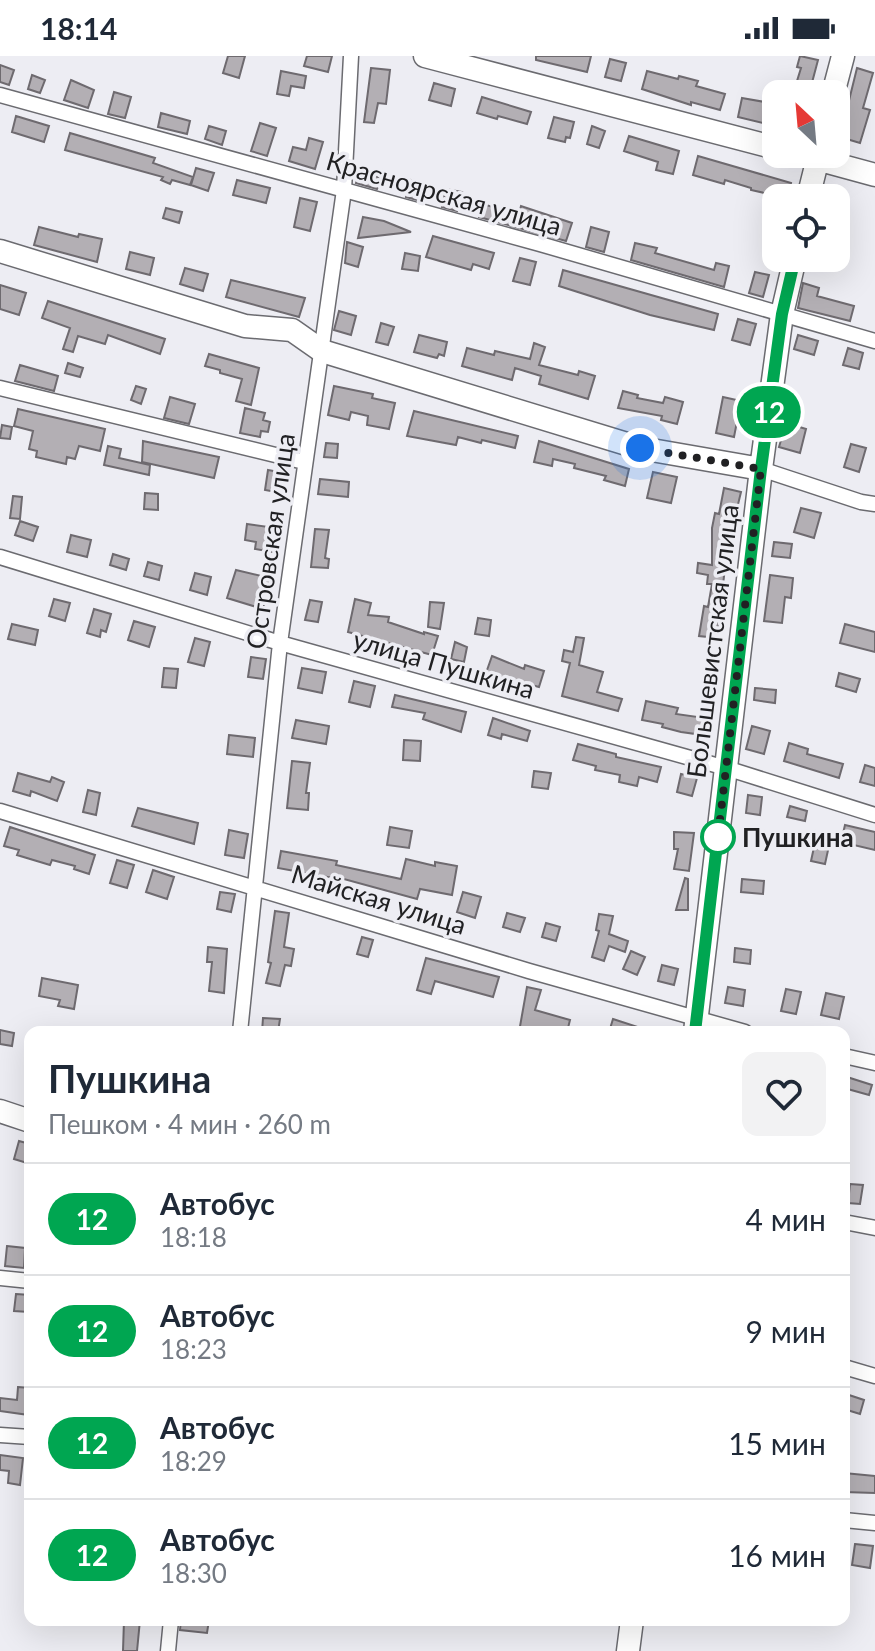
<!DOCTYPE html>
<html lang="ru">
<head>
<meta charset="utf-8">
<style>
  :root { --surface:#fff; --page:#f2f2f3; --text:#1f2937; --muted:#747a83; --line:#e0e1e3 }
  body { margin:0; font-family:Lato,sans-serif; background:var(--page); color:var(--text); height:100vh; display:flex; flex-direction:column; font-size:30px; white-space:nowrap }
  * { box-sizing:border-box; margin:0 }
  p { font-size:26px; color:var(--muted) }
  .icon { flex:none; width:44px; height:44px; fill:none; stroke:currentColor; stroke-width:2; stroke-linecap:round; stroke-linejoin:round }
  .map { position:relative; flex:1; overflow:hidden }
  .sheet { position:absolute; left:24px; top:970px; width:826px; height:600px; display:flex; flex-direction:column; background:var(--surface); border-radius:16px; box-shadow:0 8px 32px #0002 }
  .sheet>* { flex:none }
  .badge { padding:0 16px; border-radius:26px; font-size:28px; line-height:52px }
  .needle { width:52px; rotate:334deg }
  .buttons { position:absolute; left:762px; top:24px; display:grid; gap:16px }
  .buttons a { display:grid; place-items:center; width:88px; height:88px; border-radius:16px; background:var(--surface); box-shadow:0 8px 32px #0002; font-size:40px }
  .you { position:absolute; width:40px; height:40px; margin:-20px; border:6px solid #fff; border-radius:50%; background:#1a73e8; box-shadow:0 0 0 12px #1a73e833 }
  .map>.badge { position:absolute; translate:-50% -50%; box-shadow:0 0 0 4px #fff }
  .round { display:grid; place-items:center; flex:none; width:84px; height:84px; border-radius:16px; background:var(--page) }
  .summary { display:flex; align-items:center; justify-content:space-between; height:136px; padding:0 24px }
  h1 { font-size:38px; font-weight:700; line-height:60px }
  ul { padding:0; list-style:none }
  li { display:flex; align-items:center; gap:24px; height:112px; padding:0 24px; border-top:2px solid var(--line) }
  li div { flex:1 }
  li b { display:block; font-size:30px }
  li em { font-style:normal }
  li .badge { min-width:88px; font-weight:700; text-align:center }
  .status { display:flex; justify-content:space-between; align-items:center; height:56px; padding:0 40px; background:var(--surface); direction:ltr }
  .status svg { height:22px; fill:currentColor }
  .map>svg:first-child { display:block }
  .building { fill:#b3afb4; stroke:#6e6a6f; stroke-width:2 }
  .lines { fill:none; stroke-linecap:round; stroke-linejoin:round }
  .street-casing { stroke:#6b6b70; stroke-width:17 }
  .secondary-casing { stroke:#6b6b70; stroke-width:25 }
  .street { stroke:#fff; stroke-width:14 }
  .secondary { stroke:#fff; stroke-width:22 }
  .line-casing { stroke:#fff; stroke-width:18 }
  .line { stroke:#00a651; stroke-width:12 }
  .walk { stroke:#212123; stroke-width:8; stroke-dasharray:0 14.4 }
  .stop-dot { fill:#fff; stroke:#00a651; stroke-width:4 }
  .labels { text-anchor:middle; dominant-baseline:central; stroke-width:7; stroke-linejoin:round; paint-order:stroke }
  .street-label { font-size:26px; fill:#212123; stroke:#ededf3 }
  .stop-label { font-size:26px; font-weight:bold; fill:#212123; stroke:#ededf3; text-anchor:start }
</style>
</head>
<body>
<div class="status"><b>18:14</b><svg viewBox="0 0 49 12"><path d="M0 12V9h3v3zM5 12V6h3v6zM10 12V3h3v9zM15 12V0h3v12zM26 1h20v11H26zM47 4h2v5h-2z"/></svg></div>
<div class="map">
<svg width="875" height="1595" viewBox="0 0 875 1595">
  <rect width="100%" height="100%" fill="#ededf3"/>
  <path class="building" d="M228,0H245L239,22L223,17Z
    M307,0H332L328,16L304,10Z
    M536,0H591L587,16L536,4Z
    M800,0L818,4L809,38H793L801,12L797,11Z
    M610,3L626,7L621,25L605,21Z
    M0,9L14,14L9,29L0,26Z
    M371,12L390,14L386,48L378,47L374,67L364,66Z
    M857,12L873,17L863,52L870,54L860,87L840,81Z
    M281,15L306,20L304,32L291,30L289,40L277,38Z
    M647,15L678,23L679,20L698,25L696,30L725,38L720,54L691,46V49L642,33Z
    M32,19L45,24L40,37L28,33Z
    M71,24L94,34L88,52L64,44Z
    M434,27L455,33L451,50L429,44Z
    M114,36L131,41L125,62L108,58Z
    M482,41L531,56L527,68L498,60L497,63L477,57Z
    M742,42L776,48L771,69L738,61Z
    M161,57L190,65L187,78L158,71Z
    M16,60L49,70L44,86L12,76Z
    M554,61L574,66L570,82L566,81L565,86L548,82Z
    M260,67L276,72L267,100L251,95Z
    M209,70L226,75L222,89L205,83Z
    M592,70L605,75L599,92L587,88Z
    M70,77L155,102L153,107L193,121L190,129L172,124L170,128L161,124L163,121L65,94Z
    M629,80L679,95L673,118L656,114L658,106L624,95Z
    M309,82L323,86L315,113L289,105L293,91L306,94Z
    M698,100L791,127L787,142L751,134V132L725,124L724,128L693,119Z
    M196,112L214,117L208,135L191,129Z
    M360,115L381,122L377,133L356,127Z
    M237,124L270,132L266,147L233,139Z
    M411,124L426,128L421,145L406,141Z
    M446,133L462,136L457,155L442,151Z
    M300,142L317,146L310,175L294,171Z
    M482,148L519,158L521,150L572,167L566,185L479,161Z
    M166,152L182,156L179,167L163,162Z
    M363,161L384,165L411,176L358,182Z
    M39,171L78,181L79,178L102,183L97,206L34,189Z
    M591,171L609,176L604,196L586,191Z
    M433,180L494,197L489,213L473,208L471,214L426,201Z
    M347,186L363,191L358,211L345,207Z
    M635,187L657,192L655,197L714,214L716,207L729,210L724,231L631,204Z
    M130,196L154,202L150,219L126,213Z
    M405,197L420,200L418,215L402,213Z
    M520,202L536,206L530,229L513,225Z
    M185,212L208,218L203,235L180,228Z
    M563,214L718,258L714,274L650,259L559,230Z
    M755,216L769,219L763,241L749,237Z
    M231,224L305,242L299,261L226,241Z
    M803,227L819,232L817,240L854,250L850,265L798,252Z
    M0,229L26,237L19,259L0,253Z
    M48,245L165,283L160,298L108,279L105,288L78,280L73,296L63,293L70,272L42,262Z
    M339,255L356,260L351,279L334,274Z
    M738,263L756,268L750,289L732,284Z
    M381,267L394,271L388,289L376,286Z
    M419,279L447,286L444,300L439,298L437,302L414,296Z
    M798,279L818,285L814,299L794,293Z
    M534,287L545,291L539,309L578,319L579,315L595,320L588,343L539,328L541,320L515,312L512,324L462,310L467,292L494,299L495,295L530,303Z
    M848,292L863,297L859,313L843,309Z
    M209,298L259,312L251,349L236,345L242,323L220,317V314L205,310Z
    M68,307L83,312L80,321L65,317Z
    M20,309L58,320L54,335L15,325Z
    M136,330L146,333L141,348L131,344Z
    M334,330L373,338L372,342L395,347L389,373L367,369L368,360L351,356L349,364L328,359Z
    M623,335L638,339L637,342L663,347L665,341L683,346L677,368L661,364L662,360L618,352Z
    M170,341L195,348L189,368L164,362Z
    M723,341L741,345L734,381L716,377Z
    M245,352L265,357L263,364L270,366L268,376L261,375L260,381L240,377Z
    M18,353L105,373L100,395L79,390L75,403L67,401L66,408L36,401L37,395L29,393L33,375L14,370Z
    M414,355L518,380L515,392L482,384L481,387L458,381L456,389L407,380Z
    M786,367L806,373L800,397L779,391Z
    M2,369L12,371L10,383L0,382Z
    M143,385L219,401L214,422L142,406Z
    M539,385L629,413L625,430L604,424L606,420L574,412L575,408L553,403L552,410L534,406Z
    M326,387L338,388L337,402L324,401Z
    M851,388L866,392L859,416L844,411Z
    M108,390L121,393L119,402L150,409L149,419L104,409Z
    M268,414L285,417L282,437L265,434Z
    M653,416L677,421L671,447L647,442Z
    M320,423L349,426L348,441L318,438Z
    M724,432L741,436L727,494L717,582L699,580L704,550L708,551L712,528H707L708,519L697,517L698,507L712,509V472L715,457L719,458Z
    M145,437L158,438V454L144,453Z
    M13,440L22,441L20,463L10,462Z
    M801,452L821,457L814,482L794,476Z
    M20,465L38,471L33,485L15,479Z
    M247,468L276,472L273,496L255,493L256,486L245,484Z
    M315,473L329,474L325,502L329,503L328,512L311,511Z
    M71,479L91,484L87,501L67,496Z
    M774,486L792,488L790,502L772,500Z
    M113,498L129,503L126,514L110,509Z
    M148,506L162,510L159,524L144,520Z
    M236,514L270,522L263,553L227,542Z
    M195,517L211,521L207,539L190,534Z
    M770,519L793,522L791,542L785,541L782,567L764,565Z
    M54,543L70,547L65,565L49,560Z
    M355,543L371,547L368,559L389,561L388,566L424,578V576L438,580L432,599L348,576Z
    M310,544L322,546L318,566L305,564Z
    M430,546L444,547L440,573L428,571Z
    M94,553L111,558L106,576L101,574L100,581L87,577Z
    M478,562L491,564L489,580L475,578Z
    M134,565L155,571L149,591L128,584Z
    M12,568L38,574L35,589L8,583Z
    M845,568L875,576V596L840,587Z
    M576,581L584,582L579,609L603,616L597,636L622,643L618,655L562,640L570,607L562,605L564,594L573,596Z
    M195,582L210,586L204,610L188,606Z
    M455,586L467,591L464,606L451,603Z
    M492,600L524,613L525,609L544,615L539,631L486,617Z
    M251,601L266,603L263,623L248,621Z
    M164,612L178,613L176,632L162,631Z
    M302,612L326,616L322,637L298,632Z
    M839,617L860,623L856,636L836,630Z
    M354,625L375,630L370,651L349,646Z
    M755,632L776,634L775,647L754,644Z
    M395,639L466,656L461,676L423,663L425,657L392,651Z
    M646,645L678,652L676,658L705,662L703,679L681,676L662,671L663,668L642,664Z
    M493,662L530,675L527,685L502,678L501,683L488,679Z
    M296,664L329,670L326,688L292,682Z
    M752,670L770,675L764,698L746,693Z
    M229,679L255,682L253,701L227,698Z
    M404,684L421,685L420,705L403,704Z
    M789,687L808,693L807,698L843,708L839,722L784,705Z
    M578,688L616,698V701L661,711L657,726L639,721L637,730L619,726L620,719L595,714L596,710L573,704Z
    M292,705L310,707L306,737H309L308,754L287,752Z
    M865,709L875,712V730L860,726Z
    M534,715L551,717L548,733L532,731Z
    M18,717L50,726L52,721L64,726L57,745L31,735L30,740L13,735Z
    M681,718L697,722L692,740L677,736Z
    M88,734L100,737L96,759L83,756Z
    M748,739L762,741L760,759L746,757Z
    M790,750L807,755L805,765L787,761Z
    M138,752L198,767L194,788L132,770Z
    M845,769L875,776V794L841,786Z
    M10,771L95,799L89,818L74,813L75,810L52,804L50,809L17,799L19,794L4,790Z
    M390,771L412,775L409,792L387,789Z
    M229,774L248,778L244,802L225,799Z
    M674,776L694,777L689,815L674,813L678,793H674Z
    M816,782L830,785L825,808L811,805Z
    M281,795L337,805L336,809L401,823L406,803L435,810V806L457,810L452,839L420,833L417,843L333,820V822L278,812Z
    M117,804L134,809L127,832L110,827Z
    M153,814L174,821L167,843L146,836Z
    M685,822L688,823V854H676Z
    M742,823L764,825L763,838L741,836Z
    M220,836L235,838L231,856L217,853Z
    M463,836L481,841L475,862L457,856Z
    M275,855L289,857L284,891L294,893L291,910L285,909L280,930L266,927L271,907L268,906Z
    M507,857L525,862L520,876L503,871Z
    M599,858L613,860L609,878L628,885L625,896L609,890L604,905L592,901L599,875L596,874Z
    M546,867L560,871L556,885L542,881Z
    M362,881L373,884L368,901L357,898Z
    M208,891L227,893L224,937L209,935L212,906H207Z
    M735,892L751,894L750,908L734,906Z
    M631,895L645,901L637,919L623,913Z
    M426,902L499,921L493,941L435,925L431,938L417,934Z
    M662,909L678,913L674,929L658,925Z
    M42,922L78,929L74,953L58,950L60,944L39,940Z
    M527,931L541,934L535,954L570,964L567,976H519Z
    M728,931L745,934L743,950L725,947Z
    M786,933L801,936L796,958L781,955Z
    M826,937L844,941L839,963L821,959Z
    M263,962L280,963L278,976H262Z
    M613,963L647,974L646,976H609Z
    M0,974L14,977L12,990L0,988Z
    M847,1021L872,1029L869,1039L844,1032Z
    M19,1085L30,1088L27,1107L14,1103Z
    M850,1128L863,1129L860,1148L848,1147Z
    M7,1190L25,1192L24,1212L5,1210Z
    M16,1238L30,1239L29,1256L14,1255Z
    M18,1331L30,1332L29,1359L0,1355V1342L17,1344Z
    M849,1339L864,1344L860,1358L844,1353Z
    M0,1399L23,1402L20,1429L8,1427L9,1415L0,1414Z
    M844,1417L875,1420V1437L844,1436Z
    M855,1488L873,1490L870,1512L852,1509Z
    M124,1564H140L137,1595H123Z
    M181,1564H209L207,1577L180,1574Z"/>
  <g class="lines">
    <defs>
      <path id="street" d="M0,39L540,188L875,285
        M0,332L304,406
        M761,413L861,446L875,448
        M0,501L280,587L726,712L875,759
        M0,755L529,915L745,976
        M240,976L280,587L344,134L351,0
        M844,1000L875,1007
        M844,1166L875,1172
        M0,1222L30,1225
        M844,1311L875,1320
        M0,1379L30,1381
        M844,1464L875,1467
        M168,1595L171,1564"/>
      <path id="secondary" d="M425,0L776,92
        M833,38L843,0
        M798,98L875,119
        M808,142L819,98
        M0,195L245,270L292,274L322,295L640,392L761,413
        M695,976L761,413L782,258L795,202
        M0,1055L30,1065
        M628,1595L632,1564"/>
    </defs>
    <use href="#street" class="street-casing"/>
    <use href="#secondary" class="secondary-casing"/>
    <use href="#street" class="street"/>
    <use href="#secondary" class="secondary"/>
  </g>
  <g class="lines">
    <defs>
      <path id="line" d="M695,976L761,413L782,258L795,202"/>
    </defs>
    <use href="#line" class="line-casing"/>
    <use href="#line" class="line"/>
    <path class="walk" d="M640,392L761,413L718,781"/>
  </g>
  <circle class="stop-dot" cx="718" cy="781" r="16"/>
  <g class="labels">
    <g class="street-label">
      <text transform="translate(444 137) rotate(16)">Красноярская улица</text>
      <text transform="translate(270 485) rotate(-82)">Островская улица</text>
      <text transform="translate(712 585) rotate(-83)">Большевистская улица</text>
      <text transform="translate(444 608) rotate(16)">улица Пушкина</text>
      <text transform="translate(379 843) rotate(17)">Майская улица</text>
    </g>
    <g class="stop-label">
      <text x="742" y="781">Пушкина</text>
    </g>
  </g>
</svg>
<div class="buttons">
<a><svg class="needle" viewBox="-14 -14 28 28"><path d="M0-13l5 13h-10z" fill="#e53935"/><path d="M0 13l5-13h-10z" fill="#747a83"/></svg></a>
<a><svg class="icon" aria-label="locate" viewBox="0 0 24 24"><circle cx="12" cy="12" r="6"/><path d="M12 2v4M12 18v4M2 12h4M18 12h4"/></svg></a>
</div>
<div class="you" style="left:640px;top:392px"></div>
<b class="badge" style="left:769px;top:356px;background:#00a651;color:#fff">12</b>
<section class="sheet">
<div class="summary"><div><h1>Пушкина</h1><p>Пешком · 4 мин · 260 m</p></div><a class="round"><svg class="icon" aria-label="heart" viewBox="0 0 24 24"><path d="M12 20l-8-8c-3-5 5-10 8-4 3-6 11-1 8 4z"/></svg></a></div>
<ul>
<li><span class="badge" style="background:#00a651;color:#fff">12</span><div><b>Автобус</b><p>18:18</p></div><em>4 мин</em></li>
<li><span class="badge" style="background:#00a651;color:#fff">12</span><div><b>Автобус</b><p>18:23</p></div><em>9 мин</em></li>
<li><span class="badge" style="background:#00a651;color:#fff">12</span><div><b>Автобус</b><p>18:29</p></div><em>15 мин</em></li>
<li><span class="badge" style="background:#00a651;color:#fff">12</span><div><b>Автобус</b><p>18:30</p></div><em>16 мин</em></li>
</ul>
</section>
</div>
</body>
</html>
